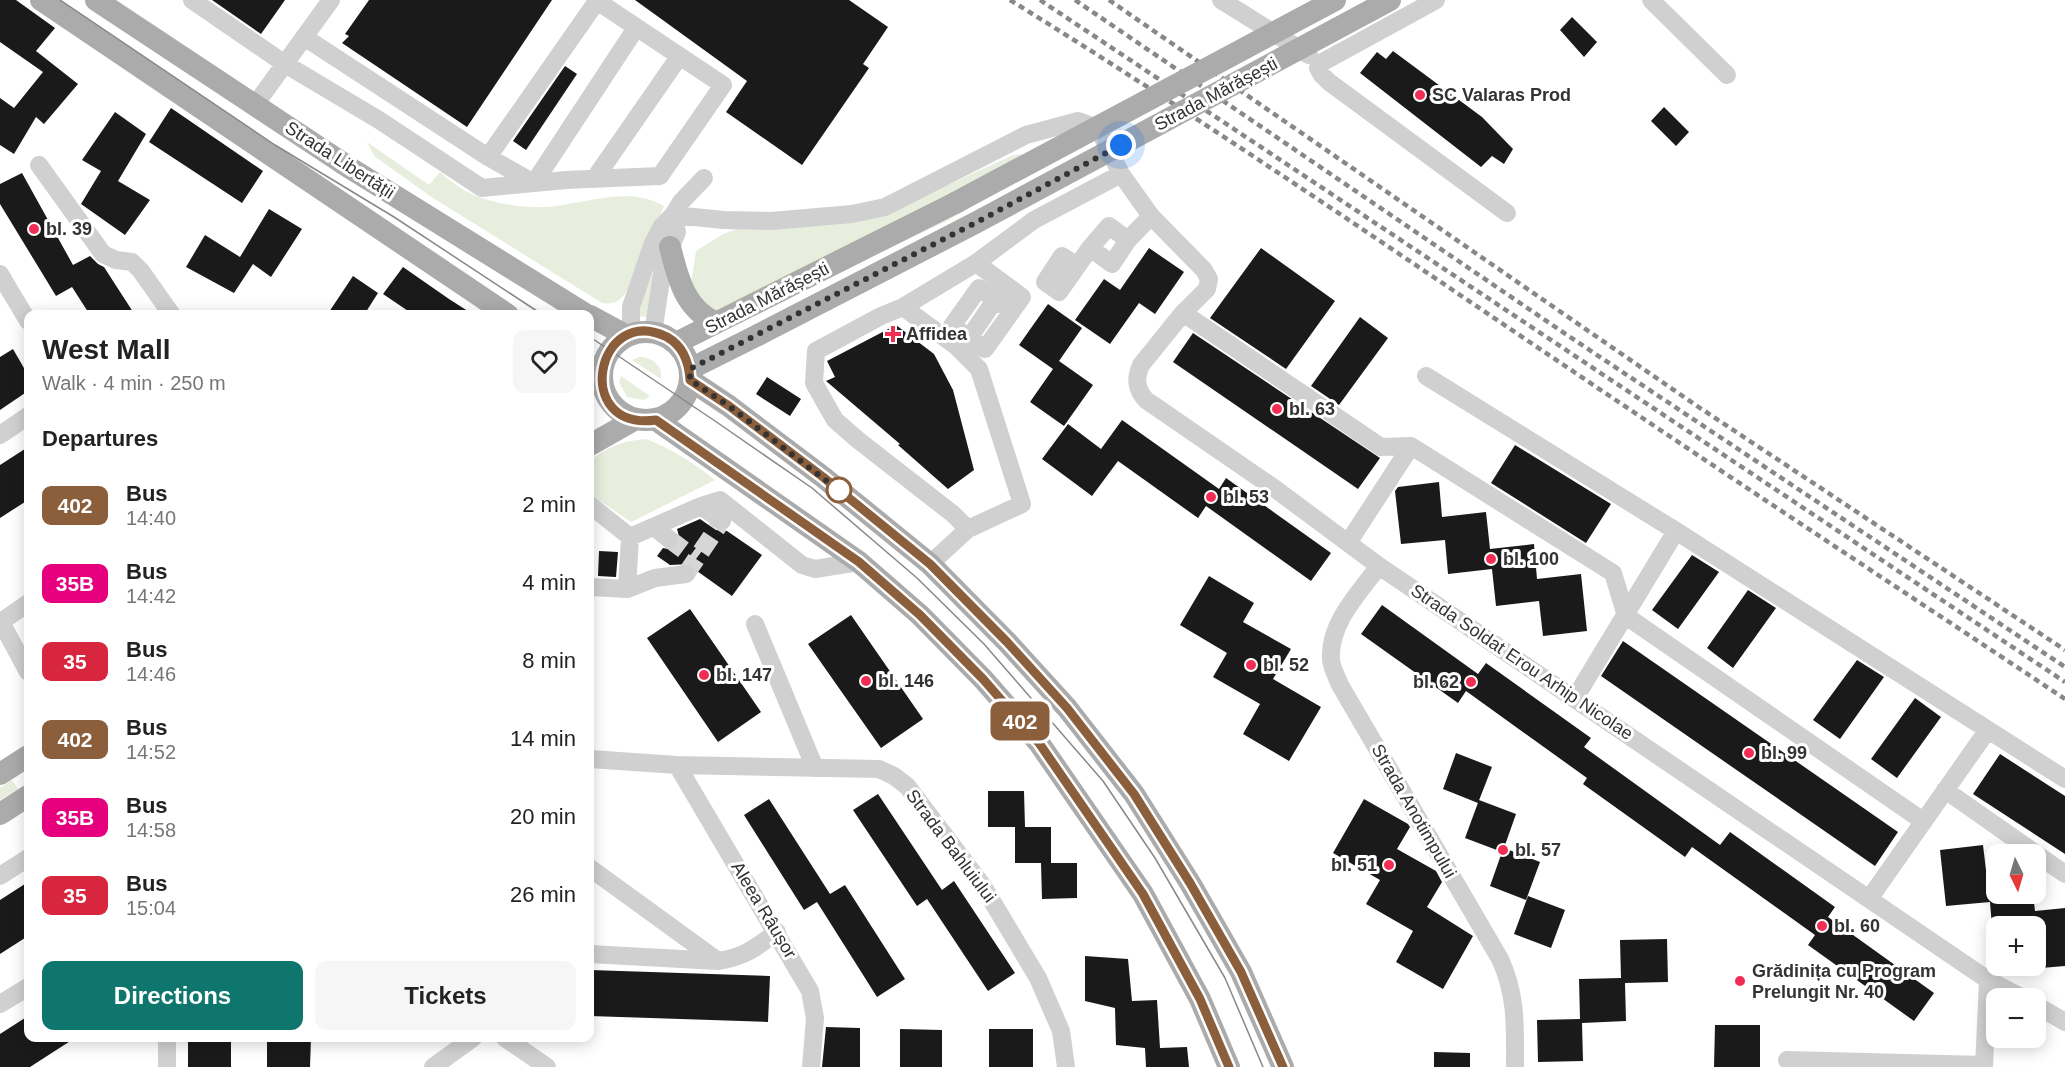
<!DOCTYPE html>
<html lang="en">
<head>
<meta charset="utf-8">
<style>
  :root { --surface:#fff; --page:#f6f6f6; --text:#222; --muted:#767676; --accent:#0f766e }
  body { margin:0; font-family:Arial,sans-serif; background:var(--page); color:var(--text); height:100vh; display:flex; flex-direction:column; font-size:22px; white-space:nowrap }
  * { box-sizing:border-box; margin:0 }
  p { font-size:20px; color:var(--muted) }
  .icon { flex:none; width:33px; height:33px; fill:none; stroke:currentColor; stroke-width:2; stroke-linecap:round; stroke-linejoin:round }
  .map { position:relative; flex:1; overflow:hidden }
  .sheet { position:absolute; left:24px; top:310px; width:570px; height:732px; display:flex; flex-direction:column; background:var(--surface); border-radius:12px; box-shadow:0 3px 15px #0003 }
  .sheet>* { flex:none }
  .badge { padding:0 12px; border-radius:9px; font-size:21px; line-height:39px }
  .needle { width:39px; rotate:175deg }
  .fabs { position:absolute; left:1986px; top:844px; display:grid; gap:12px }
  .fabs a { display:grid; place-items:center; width:60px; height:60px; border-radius:12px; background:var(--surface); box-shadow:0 3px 15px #0003; font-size:30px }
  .you { position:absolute; width:30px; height:30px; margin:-15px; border:4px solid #fff; border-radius:50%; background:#1a73e8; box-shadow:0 0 0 9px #1a73e833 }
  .map>.badge { position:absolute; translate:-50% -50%; box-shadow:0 0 0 3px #fff }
  h2 { padding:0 18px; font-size:22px; line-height:54px }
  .round { display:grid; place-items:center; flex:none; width:63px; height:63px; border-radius:12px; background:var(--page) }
  .headline { display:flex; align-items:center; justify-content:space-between; height:102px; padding:0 18px }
  h1 { font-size:28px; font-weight:600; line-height:45px }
  .button { display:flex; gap:12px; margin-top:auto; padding:12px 18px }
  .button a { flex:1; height:69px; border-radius:12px; background:var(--accent); color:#fff; font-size:24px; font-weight:600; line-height:69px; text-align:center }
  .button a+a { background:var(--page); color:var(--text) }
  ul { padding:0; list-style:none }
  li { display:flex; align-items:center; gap:18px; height:78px; padding:0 18px }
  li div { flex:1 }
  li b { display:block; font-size:22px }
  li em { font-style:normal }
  li .badge { min-width:66px; font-weight:700; text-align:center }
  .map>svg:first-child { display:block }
  .green { fill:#e8eede }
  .building { fill:#1a1a1a }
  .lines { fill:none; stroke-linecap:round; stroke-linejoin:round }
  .minor-tunnel { stroke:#d6d6d6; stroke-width:18; stroke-dasharray:18 9; stroke-linecap:butt }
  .minor { stroke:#d0d0d0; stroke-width:18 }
  .major { stroke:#ababab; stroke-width:22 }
  .tram { stroke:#888; stroke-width:1.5 }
  .rail { stroke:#888; stroke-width:4.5; stroke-dasharray:6 4.5; stroke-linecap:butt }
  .major-bridge { stroke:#ababab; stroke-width:22 }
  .line-casing { stroke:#fff; stroke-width:14 }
  .line { stroke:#8b5e3c; stroke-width:9 }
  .walk { stroke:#333; stroke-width:6; stroke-dasharray:0 10.8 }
  .poi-dot { fill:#f12d53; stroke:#fff; stroke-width:2 }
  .stop-dot { fill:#fff; stroke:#8b5e3c; stroke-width:3 }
  .labels { text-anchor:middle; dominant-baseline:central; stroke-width:6; stroke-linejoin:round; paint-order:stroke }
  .street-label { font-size:18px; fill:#333; stroke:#fff }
  .poi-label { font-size:18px; font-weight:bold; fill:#333; stroke:#fff; text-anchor:start }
</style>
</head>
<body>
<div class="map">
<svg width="2065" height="1067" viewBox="0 0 2065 1067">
  <rect width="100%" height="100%" fill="#fff"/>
  <path class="green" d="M367,142L429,185L440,172C447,178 454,184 462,189C486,203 519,208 547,207C584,204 629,185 664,206C655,227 635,286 620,299C614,304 608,304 602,303L433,198L374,156Z
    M1030,154L1022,178L945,222L845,269L726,322L690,290L696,251L723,234L744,226L887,213L1013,155Z
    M659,258L650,317L635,316Z
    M639,357C652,357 663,365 661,379L632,360Z
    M621,376L650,396L644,400L627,397L619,382Z
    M646,439C672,449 694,463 715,480L631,522L590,494V461C609,446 622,441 646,439Z
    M12,780L18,789L0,800V788Z"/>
  <path class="building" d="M0,0H16L55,28L36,51L78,84L44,124L36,117L14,154L0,145V98L14,108L43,72L0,42Z
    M212,0H285L261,34Z
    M369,0H552L467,127L342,43L349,36L345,34Z
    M635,0H849L888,27L863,64L869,68L802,165L726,112L747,81Z
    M1572,17L1597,42L1584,57L1560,30Z
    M1393,51L1482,117L1513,149L1504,164L1492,156L1481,167L1360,73L1377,52L1386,59Z
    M565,66L577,74L526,150L513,141Z
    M1664,107L1689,132L1676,146L1651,121Z
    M171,108L263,171L242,203L149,142Z
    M115,112L146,134L118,181L150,200L125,235L81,204L101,171L82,160Z
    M22,173L73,265L90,256L98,264L104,267L135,315H90L72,287L56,296L0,204V184Z
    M269,209L302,229L271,277L253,264L234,293L186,267L205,235L240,257Z
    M1149,248L1184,272L1155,314L1139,303L1110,344L1075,320L1104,279L1120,290Z
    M1261,248L1335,301L1286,369L1210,318Z
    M403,267L449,299L474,315H414L383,294Z
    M353,276L378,293L364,315H327Z
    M1048,304L1082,328L1059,361L1093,385L1064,426L1030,402L1053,369L1019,345Z
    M1360,317L1388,338L1339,405L1311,386Z
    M896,325L934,354L953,390L974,470L948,489L898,445L900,444L826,381L835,377L827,361Z
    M1193,333L1380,458L1358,489L1173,362Z
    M13,349L28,375V391L0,410V357Z
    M767,377L801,399L790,416L756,394Z
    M1122,420L1219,489L1226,478L1331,553L1311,581L1206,506L1198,518L1118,461L1092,496L1042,459L1068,424L1101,449Z
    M1515,445L1611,504L1586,543L1491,483Z
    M28,447V500L0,518V465Z
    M1439,482L1442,517L1486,512L1490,549L1534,544L1537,579L1581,574L1587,631L1543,636L1539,601L1496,606L1492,569L1448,574L1445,540L1401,544L1395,491L1398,487Z
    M700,519L716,530L727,531L762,555L732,596L697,571L691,564L670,565L657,556L663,548L673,550L678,546L680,540L677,529Z
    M599,551L618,552L616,577L598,576Z
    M1692,555L1719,572L1678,629L1652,610Z
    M1209,576L1254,603L1243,622L1291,649L1273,679L1321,707L1289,761L1243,734L1260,704L1213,677L1227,653L1180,625Z
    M1748,590L1776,608L1733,668L1707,648Z
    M1382,605L1478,674L1486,663L1591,738L1584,747L1720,845L1730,832L1835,907L1828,917L1934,993L1914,1021L1808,945L1815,935L1692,847L1685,857L1583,784L1587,778L1466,691L1458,703L1361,634Z
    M690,609L761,712L718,742L647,638Z
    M851,615L923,719L881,748L808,644Z
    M1623,641L1898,832L1875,866L1601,676Z
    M1857,660L1884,677L1840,739L1813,720Z
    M1915,698L1941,717L1897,778L1871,759Z
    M1456,753L1492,767L1478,803L1443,789Z
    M2000,754L2065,796V854L1973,794Z
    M988,791H1024L1025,827H988Z
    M878,794L942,890L954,881L1015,973L988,991L927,899L917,906L853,810Z
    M769,799L830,894L845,885L905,979L877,997L817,902L804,910L744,815Z
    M1364,799L1408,824L1410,827L1397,849L1436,871L1442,882L1427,907L1473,936L1443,989L1396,962L1413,931L1366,904L1380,880L1333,853Z
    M1479,800L1516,814L1504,848L1540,862L1526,900L1490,886L1502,852L1465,838Z
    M1015,827H1051V863H1015Z
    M1983,845L1987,879L1996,878V894H2033L2035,911L2065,908V966L2041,968L2036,927H1992L1990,902L1946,906L1940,850Z
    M1041,863H1077V898L1042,899Z
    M28,882V936L0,954V900Z
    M1528,896L1565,910L1551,948L1514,934Z
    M1667,939L1668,982L1625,983L1626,1021L1582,1023L1583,1061L1538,1062L1537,1020L1580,1019L1579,979L1621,978L1620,940Z
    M1085,956L1128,959L1132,1001L1157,1000L1160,1048L1187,1047L1189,1067H1146L1145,1048L1116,1045L1115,1008L1085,1001Z
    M590,970L770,976L768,1022L590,1016Z
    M28,1016V1038H75L30,1067H0V1034Z
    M1715,1025H1760V1067H1714Z
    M826,1027L860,1028V1067H822Z
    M900,1029L942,1030V1067H900Z
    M989,1029H1033V1067H989Z
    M188,1038H231V1067H188Z
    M267,1038H311L310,1067H267Z
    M1434,1052L1470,1053V1067H1434Z"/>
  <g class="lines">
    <path class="minor-tunnel" d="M669,539L696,559
      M686,574L719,525"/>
    <path class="minor" d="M192,0L285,64L379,120L482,188L566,180L660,176L723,85L597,1L488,157
      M1221,0L1309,55
      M1436,0L1321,63L1318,68L1322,75L1329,82L1507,213
      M1651,0L1727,75
      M304,37L488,157L534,183L636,28
      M255,105L331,0
      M39,165L103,254L116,260L132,262L141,271L172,315
      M595,178L679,57
      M673,215L724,220L771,221L852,214L885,207L1026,135L1078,121L1089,125L1102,136L1121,174L1151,216L1204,270L1209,279L1207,289L1183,313L1141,365C1135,379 1136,389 1146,400L1274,488L1379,566L1988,980L2025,999
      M1090,248L1112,264L1128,240L1151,216
      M976,263L1022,297L985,349L952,326L979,288L1012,311
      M1077,266L1062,256L1045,282L1059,292L1090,248L1109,226L1128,240
      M0,274L28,321
      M903,307L956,346L979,369L1022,504L968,529
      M1183,313L1381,447L1411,446L1348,543
      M653,333L663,267L677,232L673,215
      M631,335V307L653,243L662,226L673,215L681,202L704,178
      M969,338L995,300
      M1426,376L1676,531L2065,779
      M0,435L28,416
      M1411,446L1613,573L1626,616L1923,821
      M590,505L630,537
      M701,506L722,521
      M654,527L669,539
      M630,537L701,506L720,500L802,565L815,569L859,562
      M930,564L968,529L953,514L858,440L835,420L814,383L816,351L881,316L903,307L976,263L1034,220L1121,174
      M1379,566C1359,593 1329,623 1331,659C1331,667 1337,677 1340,685L1500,959C1517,996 1515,1027 1515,1067
      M590,587L627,589L655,578L686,574
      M627,589L630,537
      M28,603L1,622L28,672
      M755,624L815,768
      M1575,698L1676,531
      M590,759L677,765L879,769L894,776L907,786L983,886L1038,978L1061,1031L1066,1067
      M677,765L810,991L815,1018L811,1067
      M1945,790L2065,874
      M590,868L718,961
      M0,876L28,858
      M1869,899L1987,731
      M590,954L718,961C745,957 755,948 777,932
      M0,1004L28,987
      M2036,1005L2065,1022
      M505,1038L547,1067
      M1787,1060L1984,1065
      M167,1067V1038
      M433,1067L473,1038
      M1984,1067L1988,980"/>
    <path class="major" d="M41,0L508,315
      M96,0L350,168L587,315
      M670,247C678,278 684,308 716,323
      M590,316L627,336
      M602 376a44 44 0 1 1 88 0a44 44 0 1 1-88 0Z
      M676,343L955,203
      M690,369L758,335
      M690,380L729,406L823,477L930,564L1007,642L1067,708L1134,794L1190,883L1241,972L1283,1067
      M656,420L859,562L920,615L983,679L1039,743L1143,894L1200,999L1229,1067
      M590,445L634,420
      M0,774L28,756
      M0,814L28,796"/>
    <path class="tram" d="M60,0L275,145L394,217L543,315
      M590,337L715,421L812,488L917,578L984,644L1103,781L1155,858L1225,978L1263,1067"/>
    <path class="rail" d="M1010,0C1225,133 1432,277 1641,417C1782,512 1924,605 2065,699
      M1040,0L2065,682
      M1075,0L1570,337L2065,667
      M1109,0L1697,406L2065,650"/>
    <path class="major-bridge" d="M955,203L1335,0
      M758,335L977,222L1390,0"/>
  </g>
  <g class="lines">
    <defs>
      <path id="line" d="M1229,1067L1200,999L1143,894L1039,743L983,679L920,615L859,562L656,420C571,432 596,302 667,337C683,346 689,362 690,380L729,406L823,477L930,564L1007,642L1067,708L1134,794L1190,883L1241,972L1283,1067"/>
    </defs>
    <use href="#line" class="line-casing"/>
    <use href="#line" class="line"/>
    <path class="walk" d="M839,490L841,492L729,406L690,380V369L977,222L1121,145"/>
  </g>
  <g class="poi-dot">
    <circle cx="1420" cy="95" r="6"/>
    <circle cx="34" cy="229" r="6"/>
    <path d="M890 325h6v6h6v6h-6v6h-6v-6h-6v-6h6z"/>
    <circle cx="1277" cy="409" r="6"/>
    <circle cx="1211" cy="497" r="6"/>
    <circle cx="1491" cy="559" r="6"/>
    <circle cx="1251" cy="665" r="6"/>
    <circle cx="704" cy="675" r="6"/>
    <circle cx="866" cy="681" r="6"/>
    <circle cx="1471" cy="682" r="6"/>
    <circle cx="1749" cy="753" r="6"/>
    <circle cx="1503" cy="850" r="6"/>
    <circle cx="1389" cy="865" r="6"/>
    <circle cx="1822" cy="926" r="6"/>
    <circle cx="1740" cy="981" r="6"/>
  </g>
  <circle class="stop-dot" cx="839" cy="490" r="12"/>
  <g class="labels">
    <g class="street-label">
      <text transform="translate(1216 94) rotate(-28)">Strada Mărășești</text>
      <text transform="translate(340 160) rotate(33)">Strada Libertății</text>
      <text transform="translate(767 298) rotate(-27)">Strada Mărășești</text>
      <text transform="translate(1522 662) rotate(34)">Strada Soldat Erou Arhip Nicolae</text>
      <text transform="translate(1414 811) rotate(60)">Strada Anotimpului</text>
      <text transform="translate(951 846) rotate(53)">Strada Bahluiului</text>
      <text transform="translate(764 910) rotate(59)">Aleea Râușor</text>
    </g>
    <g class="poi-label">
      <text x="1432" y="95">SC Valaras Prod</text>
      <text x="46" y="229">bl. 39</text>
      <text x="906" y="334">Affidea</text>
      <text x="1289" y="409">bl. 63</text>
      <text x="1223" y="497">bl. 53</text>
      <text x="1503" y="559">bl. 100</text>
      <text x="1263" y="665">bl. 52</text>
      <text x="716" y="675">bl. 147</text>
      <text x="878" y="681">bl. 146</text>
      <text x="1459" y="682" text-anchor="end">bl. 62</text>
      <text x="1761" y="753">bl. 99</text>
      <text x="1515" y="850">bl. 57</text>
      <text x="1377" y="865" text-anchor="end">bl. 51</text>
      <text x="1834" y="926">bl. 60</text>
      <text x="1752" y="971">Grădinița cu Program<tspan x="1752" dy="21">Prelungit Nr. 40</tspan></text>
    </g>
  </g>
</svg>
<div class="fabs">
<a><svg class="needle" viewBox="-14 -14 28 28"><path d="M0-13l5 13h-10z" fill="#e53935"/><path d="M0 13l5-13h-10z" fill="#767676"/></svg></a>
<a>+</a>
<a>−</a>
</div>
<div class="you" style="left:1121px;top:145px"></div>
<b class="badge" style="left:1020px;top:721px;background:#8b5e3c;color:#fff">402</b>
<section class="sheet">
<div class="headline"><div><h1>West Mall</h1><p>Walk · 4 min · 250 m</p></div><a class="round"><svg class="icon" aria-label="heart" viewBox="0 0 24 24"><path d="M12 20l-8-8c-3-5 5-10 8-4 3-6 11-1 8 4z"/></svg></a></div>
<h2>Departures</h2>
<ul>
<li><span class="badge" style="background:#8b5e3c;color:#fff">402</span><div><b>Bus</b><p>14:40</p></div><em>2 min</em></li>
<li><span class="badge" style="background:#e6007e;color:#fff">35B</span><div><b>Bus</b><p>14:42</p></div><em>4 min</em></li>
<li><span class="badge" style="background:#d7263d;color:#fff">35</span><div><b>Bus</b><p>14:46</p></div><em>8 min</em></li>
<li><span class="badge" style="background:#8b5e3c;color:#fff">402</span><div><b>Bus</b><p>14:52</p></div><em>14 min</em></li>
<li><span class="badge" style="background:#e6007e;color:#fff">35B</span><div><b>Bus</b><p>14:58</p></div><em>20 min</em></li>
<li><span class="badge" style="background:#d7263d;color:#fff">35</span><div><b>Bus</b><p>15:04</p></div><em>26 min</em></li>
</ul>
<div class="button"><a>Directions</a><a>Tickets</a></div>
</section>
</div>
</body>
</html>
